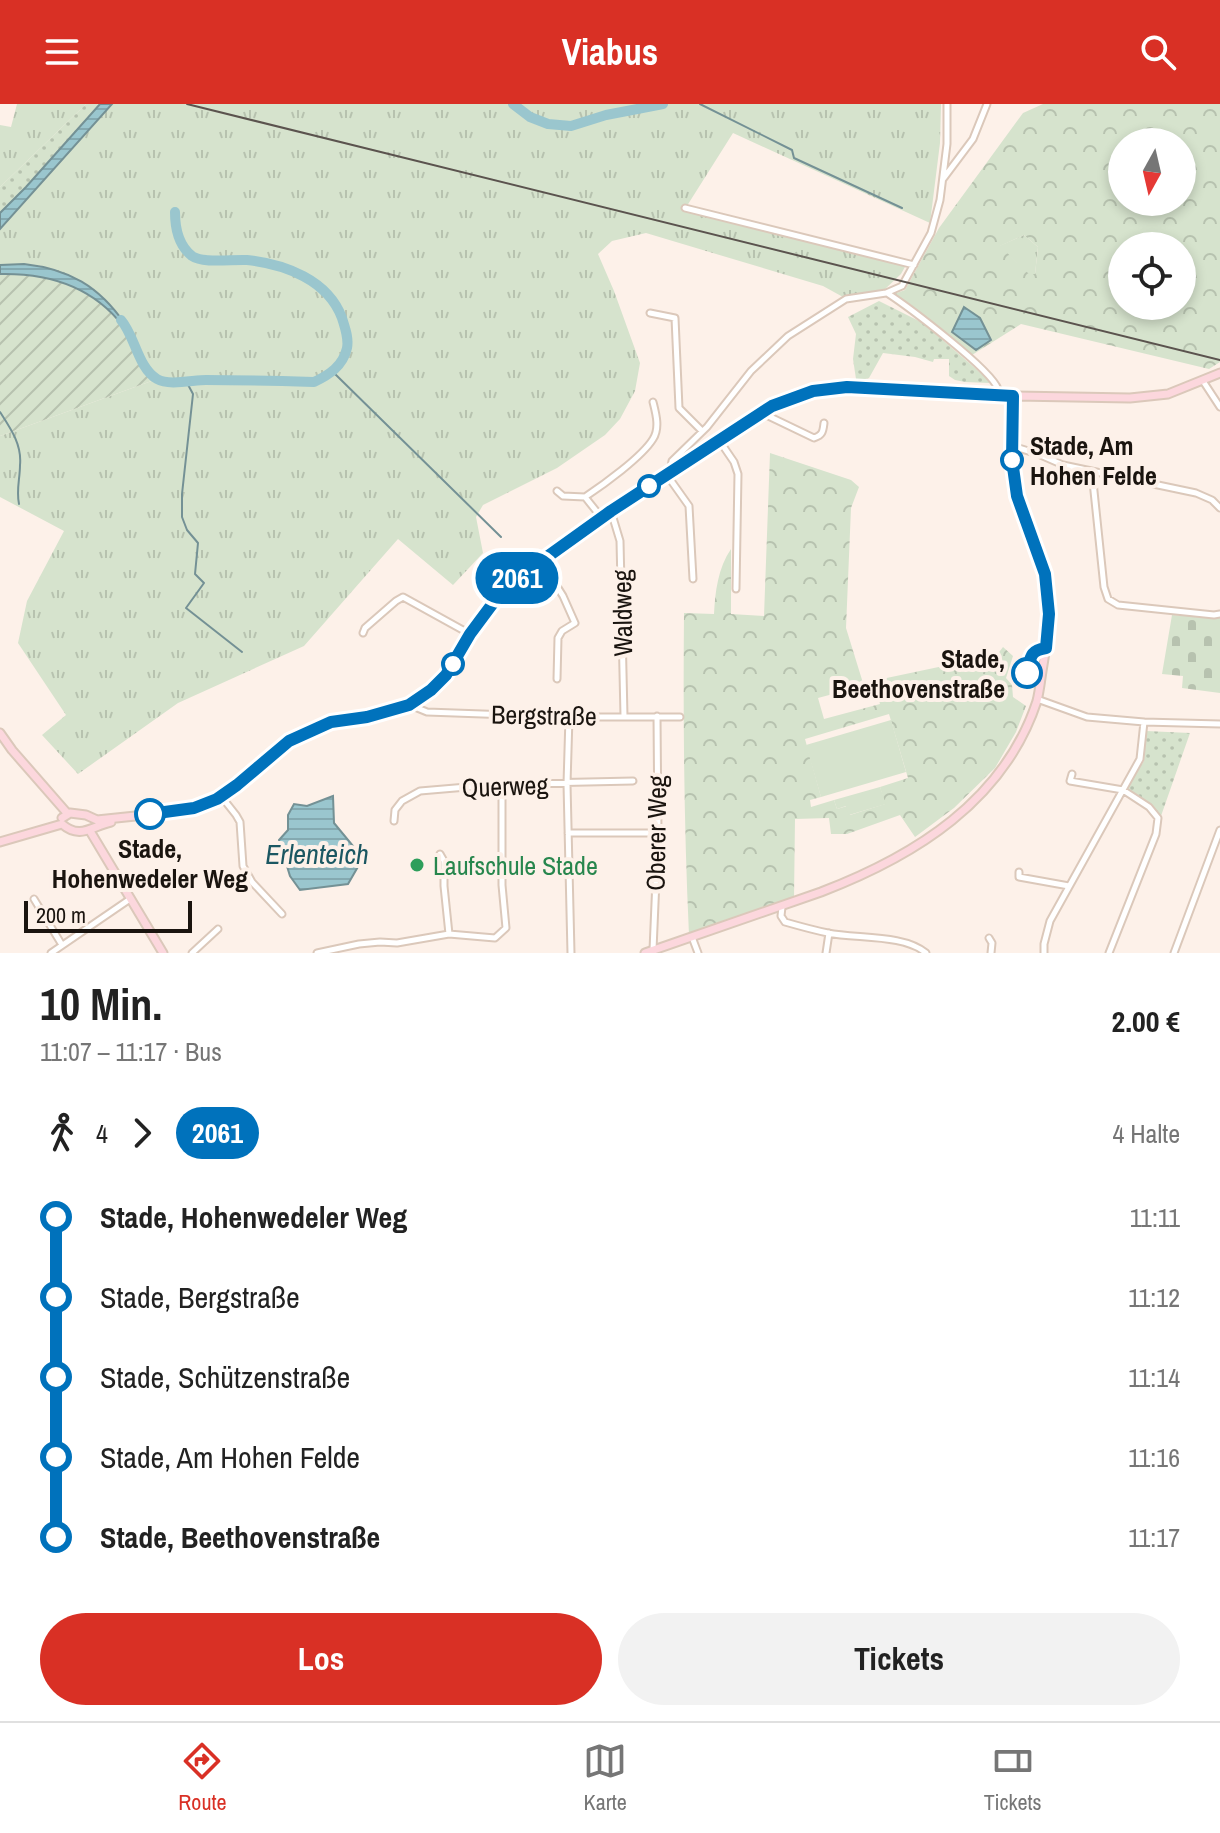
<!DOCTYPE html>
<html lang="de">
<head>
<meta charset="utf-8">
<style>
  :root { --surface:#fff; --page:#f2f2f2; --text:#222; --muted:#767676; --line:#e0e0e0; --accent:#d93025 }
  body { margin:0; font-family:"Archivo Narrow",sans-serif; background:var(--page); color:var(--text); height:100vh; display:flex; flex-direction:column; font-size:30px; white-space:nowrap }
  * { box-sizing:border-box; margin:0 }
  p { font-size:26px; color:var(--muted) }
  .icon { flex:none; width:44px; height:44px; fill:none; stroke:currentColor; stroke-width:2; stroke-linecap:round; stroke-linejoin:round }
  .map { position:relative; height:849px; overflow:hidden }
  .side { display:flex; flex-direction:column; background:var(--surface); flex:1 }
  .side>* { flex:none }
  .badge { padding:0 16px; border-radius:26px; font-size:28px; line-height:52px }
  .needle { width:52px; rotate:188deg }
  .fabs { position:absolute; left:1108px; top:24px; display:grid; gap:16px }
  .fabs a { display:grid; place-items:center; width:88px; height:88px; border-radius:50%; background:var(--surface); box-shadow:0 4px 12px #0003; font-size:40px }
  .scale { position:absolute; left:24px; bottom:20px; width:168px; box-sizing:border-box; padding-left:8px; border:4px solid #1a140f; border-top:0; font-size:22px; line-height:28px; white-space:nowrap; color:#1a140f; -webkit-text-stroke:6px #fdf1e9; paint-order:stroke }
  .map>.badge { position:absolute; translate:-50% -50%; box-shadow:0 0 0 4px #fff }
  .legs { display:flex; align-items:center; gap:12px; height:88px; padding:0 40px; font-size:26px }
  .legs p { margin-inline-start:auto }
  .headline { display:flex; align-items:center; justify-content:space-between; height:136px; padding:0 40px }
  h1 { font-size:44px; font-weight:700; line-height:60px }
  .button { display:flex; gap:16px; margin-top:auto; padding:16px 40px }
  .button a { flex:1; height:92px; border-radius:48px; background:var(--accent); color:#fff; font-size:32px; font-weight:700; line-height:92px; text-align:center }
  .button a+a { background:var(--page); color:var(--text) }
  ul { padding:0 40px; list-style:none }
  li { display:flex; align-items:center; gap:28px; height:80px; font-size:30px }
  li i { display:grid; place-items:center; width:12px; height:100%; margin:0 10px; background:currentColor }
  li i::after { content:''; width:20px; height:20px; margin:-10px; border:6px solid; border-radius:50%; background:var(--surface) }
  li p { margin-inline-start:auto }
  li:first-child i { background:linear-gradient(#0000 50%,currentColor 0) }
  li:last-child i { background:linear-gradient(currentColor 50%,#0000 0) }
  header { display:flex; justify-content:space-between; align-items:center; height:104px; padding:0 40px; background:var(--accent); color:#fff; font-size:36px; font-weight:700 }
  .tab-bar { display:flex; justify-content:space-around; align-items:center; height:112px; border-top:2px solid var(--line); background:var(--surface); font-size:22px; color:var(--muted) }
  .tab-bar a { display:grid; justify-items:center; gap:4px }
  .tab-bar .active { color:var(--accent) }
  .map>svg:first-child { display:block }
  .grass { fill:url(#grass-tufts) }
  .forest { fill:url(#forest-crowns); fill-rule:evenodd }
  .cemetery { fill:url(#cemetery-stones) }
  .park { fill:url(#park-dots) }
  .garden { fill:url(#garden-furrows) }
  .pitch { fill:#d6e3cd }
  .water { fill:url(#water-rules); stroke:#749195; stroke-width:2 }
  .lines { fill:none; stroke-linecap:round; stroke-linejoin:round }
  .stream { stroke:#749195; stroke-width:2 }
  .river { stroke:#9ac6ce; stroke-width:10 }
  .street-casing { stroke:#dbc8ba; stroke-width:9 }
  .secondary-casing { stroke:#dbc8ba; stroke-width:11 }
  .street { stroke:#fff; stroke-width:5 }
  .secondary { stroke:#fcd7dd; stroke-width:7 }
  .rail { stroke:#5b534e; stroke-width:2 }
  .line-1-casing { stroke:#fff; stroke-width:18 }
  .line-1 { stroke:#0072bc; stroke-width:12 }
  .stop-1-dot { fill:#fff; stroke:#0072bc; stroke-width:4 }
  .leisure-dot { fill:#2e9e5b; stroke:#fdf1e9; stroke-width:3 }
  .labels { text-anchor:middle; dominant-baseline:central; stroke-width:8; stroke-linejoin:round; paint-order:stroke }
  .stop-label { font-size:26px; font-weight:bold; fill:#1a140f; stroke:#fdf1e9; text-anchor:start }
  .street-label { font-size:26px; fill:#1a140f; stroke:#fdf1e9 }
  .leisure-label { font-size:26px; fill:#27864d; stroke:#fdf1e9; text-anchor:start }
  .water-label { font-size:28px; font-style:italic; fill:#1b5762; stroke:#fdf1e9 }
</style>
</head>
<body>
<header><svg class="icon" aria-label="menu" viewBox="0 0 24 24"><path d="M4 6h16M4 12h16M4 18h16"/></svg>Viabus<svg class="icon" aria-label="search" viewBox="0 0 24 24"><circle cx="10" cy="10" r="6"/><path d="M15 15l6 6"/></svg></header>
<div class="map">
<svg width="1220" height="849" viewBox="0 0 1220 849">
  <defs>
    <pattern id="grass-tufts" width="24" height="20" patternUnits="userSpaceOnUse" patternTransform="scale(2)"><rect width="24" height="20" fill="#d6e3cd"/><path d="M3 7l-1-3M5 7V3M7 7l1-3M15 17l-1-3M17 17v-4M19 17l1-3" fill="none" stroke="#b7c2af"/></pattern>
    <pattern id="forest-crowns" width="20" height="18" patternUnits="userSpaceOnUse" patternTransform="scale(2)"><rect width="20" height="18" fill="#d6e3cd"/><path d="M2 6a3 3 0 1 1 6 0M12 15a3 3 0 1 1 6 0" fill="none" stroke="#b7c2af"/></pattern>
    <pattern id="cemetery-stones" width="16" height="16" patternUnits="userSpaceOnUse" patternTransform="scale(2)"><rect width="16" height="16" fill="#d6e3cd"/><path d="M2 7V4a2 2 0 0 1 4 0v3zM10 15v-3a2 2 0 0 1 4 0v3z" fill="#b7c2af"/></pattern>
    <pattern id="park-dots" width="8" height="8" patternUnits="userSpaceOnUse" patternTransform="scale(2)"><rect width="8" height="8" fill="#d6e3cd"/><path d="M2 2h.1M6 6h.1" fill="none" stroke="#b7c2af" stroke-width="1.8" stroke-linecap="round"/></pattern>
    <pattern id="garden-furrows" width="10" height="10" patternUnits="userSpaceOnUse" patternTransform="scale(2)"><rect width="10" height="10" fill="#d6e3cd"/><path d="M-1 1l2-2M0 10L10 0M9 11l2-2" fill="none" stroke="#b7c2af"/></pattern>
    <pattern id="water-rules" width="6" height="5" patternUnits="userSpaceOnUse" patternTransform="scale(2)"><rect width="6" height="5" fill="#9ac6ce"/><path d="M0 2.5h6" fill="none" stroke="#84a9b0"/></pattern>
  </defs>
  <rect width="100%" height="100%" fill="#fdf1e9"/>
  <path class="grass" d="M17,0H86L0,83V21L11,23Z
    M112,0H941L940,39L930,119L733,29L685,105L906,161L901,170L883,187L843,193L823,182L646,129L612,137L598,150L614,187L640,259L635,287L620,315L605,331L557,364L483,401L476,413L483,449L453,481L398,435L304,542L178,599L78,670L42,631L66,611L18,539L27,497L64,427L0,393V332L157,275L144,261L126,222L85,179L43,162L24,160L0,161V125Z
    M1024,131L1038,143L1035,170L1029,171L999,142Z"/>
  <path class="forest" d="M1043,0H1220V258L1209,265L1021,220L972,251L930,216L894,190L905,186L939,124L1023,9ZM1122,38H1182V98H1122ZM1024,131L1038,143L1035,170H1029L1000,142ZM1122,142H1182V202H1122Z
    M770,349L851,376L859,383L851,404L846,524L863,579L967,557L968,560H990L1003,543L1013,552L1006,574L1012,581L1013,593L1026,602L1016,628L995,664L954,704L915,733L900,711L847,730H831L829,714L795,715L794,794L689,831C684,724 683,617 684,509L714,510C715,488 718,464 731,445V510L764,512ZM874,579L880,600L824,615L818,594ZM889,610L908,674L880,683L885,700L850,711L847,702L837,705L834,696L811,703L810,696L821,693L805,635Z"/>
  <path class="cemetery" d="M1172,511L1220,514V589L1182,584L1183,572L1162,570Z"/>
  <path class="park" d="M86,0H100L26,83L0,109V83Z
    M879,197L923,219L990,277V279L965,278L955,276L949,272V255H934L933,258L915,253L883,249L869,274L853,278L856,275L853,255L856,230L848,213Z
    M1146,627L1190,629L1161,712L1151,700L1126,685L1144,657Z"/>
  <path class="garden" d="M0,170C48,169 94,183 123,222C132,234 136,249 145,261C148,266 153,271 157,275L0,332Z"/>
  <path class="pitch" d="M891,616L906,668L821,693L806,641Z
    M880,683L886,700L849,711L846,702L837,705L834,696Z"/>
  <path class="water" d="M100,0H112L0,125V109L26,83Z
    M24,160C69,165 99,182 125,220C133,233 138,248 144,261C137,248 131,234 123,222C93,183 48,169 0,170V161Z
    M964,203L980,214L991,236L976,246L952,228Z
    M333,692L334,719L363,754L348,780L300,786L290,772L279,736L288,726V711L294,700L307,702Z"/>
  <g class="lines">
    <path class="stream" d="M700,0L792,46L794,54L902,104
      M333,268L501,433
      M186,277L193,290L182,390V413L187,426L198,439L195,470L204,479L186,504L242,548
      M0,308C11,325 22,341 20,361C20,375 16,386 19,400"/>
    <path class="river" d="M513,0L530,13L548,20L571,22L606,11L663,0
      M121,216C135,232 138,264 157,275C169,282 193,276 206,276C242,276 278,277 314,278C329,271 343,262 347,244C349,234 345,224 342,214C328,176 285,160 247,156C233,155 203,160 192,152C178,141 175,124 175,108"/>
    <defs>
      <path id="street" d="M943,75L973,35L987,0
        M685,104L914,161
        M887,189C907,202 991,265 998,285C998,287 998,289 998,291
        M650,209L675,214L679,304L702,327
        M1203,277L1220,303
        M762,309L814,334C823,331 823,327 824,319
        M719,336L734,358L738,370L736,485
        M1012,342L1038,350L1063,361L1196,389L1212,396L1220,404
        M670,368L672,357L707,323L751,267L788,232L846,195L886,189L902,182L931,129L940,96L947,40V0
        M1092,368L1104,483L1108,495L1118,501L1214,511L1220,510
        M667,371L689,402L693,475
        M557,387L563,392L585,393
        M611,407L620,437L624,612
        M601,413L585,393C603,381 642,353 653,335C660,324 656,310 653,298
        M541,457L563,492L575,519L562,527L558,534L557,575
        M363,529L365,524L396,497L403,493L470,530
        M1037,595L1087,613L1144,618L1220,620
        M410,601L427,608L569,613H680
        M569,613L567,680L571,849
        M1072,670L1070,677L1123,686L1149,703L1158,714L1156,730L1109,849
        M221,692L236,711L240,718L243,762L252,778L282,810
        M394,717L395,706L402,697L420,687L502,680L633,677
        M568,729H658
        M440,750L444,757V782L449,830
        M1019,768V773L1069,782
        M34,795L62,841
        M782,803L781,812L785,818C799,822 813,826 828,829C856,835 904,830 926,849
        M692,833L698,849
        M989,834L992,839L991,849
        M653,846L658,729L657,612
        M51,849L130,795
        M192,849L218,825
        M317,849L359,840L380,838L397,839L449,830L495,834L506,824L502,781V680
        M826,849L829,829
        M1044,849V840L1050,817L1140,655L1144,618
        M1174,849L1220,726"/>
      <path id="secondary" d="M0,629L12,646L67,709
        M62,714L70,709L86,711L97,716L174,708L194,704L217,695L237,681L289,637L331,618L367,613L409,601L431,586L446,571L470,530L505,483L611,407L772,302L813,287L847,283L1013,292L1130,294L1168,290L1220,269
        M62,720C80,736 92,722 111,718
        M90,727L163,849
        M0,738L62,720
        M645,849L821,788C915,752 1004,697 1037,597C1040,585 1041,572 1043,561C1048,531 1052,499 1045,470C1038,444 1025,420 1018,395C1008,362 1012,326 1013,292"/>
    </defs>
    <use href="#street" class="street-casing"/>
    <use href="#secondary" class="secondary-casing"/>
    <use href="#street" class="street"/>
    <use href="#secondary" class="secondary"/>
    <path class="rail" d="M187,0L1220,256"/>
  </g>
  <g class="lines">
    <defs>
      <path id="line-1" d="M150,710L194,704L217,695L237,681L289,637L331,618L367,613L409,601L431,586L446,571L470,530L505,483L611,407L772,302L813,287L847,283L1013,292L1012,356L1017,392L1045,470L1049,510L1046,544C1029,547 1031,553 1027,569"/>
    </defs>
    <use href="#line-1" class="line-1-casing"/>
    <use href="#line-1" class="line-1"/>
  </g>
  <g class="stop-1-dot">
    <circle cx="1012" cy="356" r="10"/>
    <circle cx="649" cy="382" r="10"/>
    <circle cx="453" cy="560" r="10"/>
    <circle cx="1027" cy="569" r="14"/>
    <circle cx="150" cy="710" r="14"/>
  </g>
  <circle class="leisure-dot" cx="417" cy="761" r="8"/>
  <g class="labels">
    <g class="stop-label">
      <text x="1030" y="341">Stade, Am<tspan x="1030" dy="30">Hohen Felde</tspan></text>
      <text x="1005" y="554" text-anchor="end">Stade,<tspan x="1005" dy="30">Beethovenstraße</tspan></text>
      <text x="150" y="744" text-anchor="middle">Stade,<tspan x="150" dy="30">Hohenwedeler Weg</tspan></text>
    </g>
    <g class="street-label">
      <text transform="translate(622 509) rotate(-91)">Waldweg</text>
      <text transform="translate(544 611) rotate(1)">Bergstraße</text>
      <text transform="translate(505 682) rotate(-2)">Querweg</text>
      <text transform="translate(656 729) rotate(-89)">Oberer Weg</text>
    </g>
    <g class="leisure-label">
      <text x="433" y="761">Laufschule Stade</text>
    </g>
    <g class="water-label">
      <text x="317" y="750">Erlenteich</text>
    </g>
  </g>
</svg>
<div class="fabs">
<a><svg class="needle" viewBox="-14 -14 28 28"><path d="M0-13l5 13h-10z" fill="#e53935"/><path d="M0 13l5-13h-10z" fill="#767676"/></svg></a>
<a><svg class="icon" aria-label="locate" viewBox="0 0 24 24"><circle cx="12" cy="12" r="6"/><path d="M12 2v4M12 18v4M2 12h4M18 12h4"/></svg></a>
</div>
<div class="scale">200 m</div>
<b class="badge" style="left:517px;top:474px;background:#0072bc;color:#fff">2061</b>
</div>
<section class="side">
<div class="headline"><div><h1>10 Min.</h1><p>11:07 – 11:17 · Bus</p></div><b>2.00 €</b></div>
<div class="legs"><svg class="icon" aria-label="walk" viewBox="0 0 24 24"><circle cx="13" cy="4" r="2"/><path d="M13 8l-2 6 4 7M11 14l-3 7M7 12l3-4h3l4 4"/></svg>4<svg class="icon" aria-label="forward" viewBox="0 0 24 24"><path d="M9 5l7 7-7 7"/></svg><b class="badge" style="background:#0072bc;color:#fff">2061</b><p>4 Halte</p></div>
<ul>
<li><i style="color:#0072bc"></i><b>Stade, Hohenwedeler Weg</b><p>11:11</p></li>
<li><i style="color:#0072bc"></i><span>Stade, Bergstraße</span><p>11:12</p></li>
<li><i style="color:#0072bc"></i><span>Stade, Schützenstraße</span><p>11:14</p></li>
<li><i style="color:#0072bc"></i><span>Stade, Am Hohen Felde</span><p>11:16</p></li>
<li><i style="color:#0072bc"></i><b>Stade, Beethovenstraße</b><p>11:17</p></li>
</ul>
<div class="button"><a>Los</a><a>Tickets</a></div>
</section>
<nav class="tab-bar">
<a class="active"><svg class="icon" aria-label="directions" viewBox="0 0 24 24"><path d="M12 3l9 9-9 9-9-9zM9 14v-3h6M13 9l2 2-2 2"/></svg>Route</a>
<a><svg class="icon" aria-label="map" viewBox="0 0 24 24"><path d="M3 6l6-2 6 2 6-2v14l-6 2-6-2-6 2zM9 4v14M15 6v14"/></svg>Karte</a>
<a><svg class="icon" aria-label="tickets" viewBox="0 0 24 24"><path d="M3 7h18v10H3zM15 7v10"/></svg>Tickets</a>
</nav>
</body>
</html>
